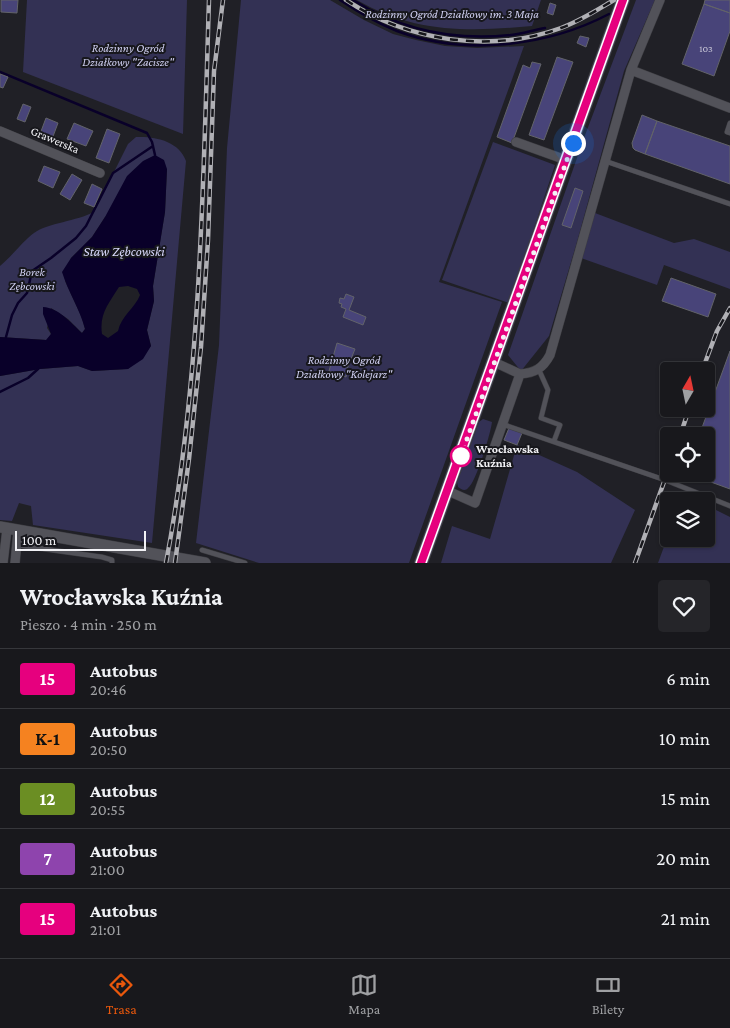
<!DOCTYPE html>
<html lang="pl">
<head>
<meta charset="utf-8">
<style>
  :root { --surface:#18181c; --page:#252529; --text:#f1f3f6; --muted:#9fa0a3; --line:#36373b; --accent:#ea580c }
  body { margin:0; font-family:"Crimson Pro",serif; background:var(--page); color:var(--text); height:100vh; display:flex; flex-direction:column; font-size:19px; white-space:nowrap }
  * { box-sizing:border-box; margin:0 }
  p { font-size:16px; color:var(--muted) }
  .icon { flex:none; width:28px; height:28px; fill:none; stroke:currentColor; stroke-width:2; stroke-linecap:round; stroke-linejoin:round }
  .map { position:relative; height:563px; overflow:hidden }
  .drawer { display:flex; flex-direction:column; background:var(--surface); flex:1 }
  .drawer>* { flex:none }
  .badge { padding:0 10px; border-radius:4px; font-size:18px; line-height:32px }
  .needle { width:32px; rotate:9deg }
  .tools { position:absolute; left:660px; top:362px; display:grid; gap:10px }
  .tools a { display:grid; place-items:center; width:55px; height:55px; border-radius:5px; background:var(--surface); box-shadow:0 1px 4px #0004,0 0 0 1px var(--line); font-size:25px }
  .scale { position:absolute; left:15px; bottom:12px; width:131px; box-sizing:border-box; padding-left:5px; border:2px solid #f2f2f6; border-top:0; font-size:14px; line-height:18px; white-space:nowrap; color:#f2f2f6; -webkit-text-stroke:4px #17171c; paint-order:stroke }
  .you { position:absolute; width:25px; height:25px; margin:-12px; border:4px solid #fff; border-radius:50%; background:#1a73e8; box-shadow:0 0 0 8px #1a73e833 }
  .map>.badge { position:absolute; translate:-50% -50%; box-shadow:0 0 0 2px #fff }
  .round { display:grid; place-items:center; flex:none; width:52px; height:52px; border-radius:5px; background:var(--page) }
  .headline { display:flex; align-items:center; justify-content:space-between; height:85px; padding:0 20px }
  h1 { font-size:24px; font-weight:700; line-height:38px }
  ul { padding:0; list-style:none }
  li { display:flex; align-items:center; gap:15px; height:60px; padding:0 20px; border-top:1px solid var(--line) }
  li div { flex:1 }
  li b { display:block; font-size:19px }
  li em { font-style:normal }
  li .badge { min-width:55px; font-weight:700; text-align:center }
  .dock { display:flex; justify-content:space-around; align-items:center; height:70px; border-top:1px solid var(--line); background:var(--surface); font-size:14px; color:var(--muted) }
  .dock a { display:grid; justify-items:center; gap:2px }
  .dock .on { color:var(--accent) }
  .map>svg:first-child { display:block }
  .green { fill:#333154 }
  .water { fill:#090029; fill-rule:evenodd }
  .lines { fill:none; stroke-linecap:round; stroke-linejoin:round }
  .stream { stroke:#090029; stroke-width:2.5 }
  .building { fill:#484479; stroke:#626369 }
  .service-casing { stroke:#3d3d42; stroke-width:5.5 }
  .minor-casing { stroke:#3d3d42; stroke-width:10 }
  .tertiary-casing { stroke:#3d3d42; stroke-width:12 }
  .secondary-casing { stroke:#3d3d42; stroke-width:14 }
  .service { stroke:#525259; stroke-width:4.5 }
  .minor { stroke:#525259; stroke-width:9 }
  .tertiary { stroke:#525259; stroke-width:11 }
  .secondary { stroke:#6c6b8a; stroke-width:12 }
  .rail-casing { stroke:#b0b0b5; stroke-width:4.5 }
  .rail { stroke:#17171c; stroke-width:2.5; stroke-dasharray:8; stroke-linecap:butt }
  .line-casing { stroke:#fff; stroke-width:11 }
  .line { stroke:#e6007e; stroke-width:8 }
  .walk { stroke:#f2f2f6; stroke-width:5; stroke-dasharray:0 9 }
  .stop-dot { fill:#fff; stroke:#e6007e; stroke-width:2.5 }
  .labels { text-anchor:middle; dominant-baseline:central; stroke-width:4; stroke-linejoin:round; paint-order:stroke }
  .number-label { font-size:10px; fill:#c8c6d7 }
  .park-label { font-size:12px; font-style:italic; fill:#d0d0f2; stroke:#17171c }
  .street-label { font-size:12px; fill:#f2f2f6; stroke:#17171c }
  .stop-label { font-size:12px; font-weight:bold; fill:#f2f2f6; stroke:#17171c; text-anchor:start }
  .water-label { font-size:14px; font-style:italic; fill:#d8d8fb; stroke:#17171c }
</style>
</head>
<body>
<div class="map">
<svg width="730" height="563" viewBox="0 0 730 563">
  <rect width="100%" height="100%" fill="#202026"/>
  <path class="green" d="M27,0H187L183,134L23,72Z
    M241,0H330L364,20L393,34L416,40L445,46L477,48L524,46L439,282L502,302L409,563H259L196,543L219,345L227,148Z
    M357,0H541L532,26C469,32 413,33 357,0Z
    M636,0H655L624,71L577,242L549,336L521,371L508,355L584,138Z
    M136,137C155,136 179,141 186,161L152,543L33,525L31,506L19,503L12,521L0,520V376L40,369L78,366L92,371L128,369L151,346L147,330L154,301L153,286L165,212L167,169L105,217L92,237L71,258L65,281L82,318L85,329L82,333L68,319L51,308L47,328L51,334L47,340L0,337V266C12,256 24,240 34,233C48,223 77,221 94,212L128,144Z
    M493,142L555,165L509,303L442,280Z
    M595,213L674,243L694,239L730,252V289L664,265L657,285L581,258Z
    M483,419L492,422C491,432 476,483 468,488C465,492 461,489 458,487L457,482L479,422Z
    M517,445L577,472L635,510L611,563H441L452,526L490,539Z
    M706,505L730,517V563H658L669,533V539H706Z"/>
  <path class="water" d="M155,155L164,160L167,169L165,212L153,286L154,301L147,330L151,346L143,359L128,369L92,371L78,366L40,369L0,376V337L46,340L51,334L43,314V307C59,308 70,322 82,333L85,329C80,309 68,292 62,272L71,258L92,237L105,217L127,176L143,161ZM128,286L137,289L140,295C135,308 121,316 118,331L108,338L102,334C99,314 109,303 119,287Z"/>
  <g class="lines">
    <path class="stream" d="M340,0C358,12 377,23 397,31C464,56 546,47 609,14
      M353,0C401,30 455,41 511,35C522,34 533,30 545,28
      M0,72L147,133L152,142L155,155
      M6,337L12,315L18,303L27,293L32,271L51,258L76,238L86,226L113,173L153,146
      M0,392L28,378L38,369"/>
  </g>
  <path class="building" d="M1,0H18L17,13L1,12Z
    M705,0H730V13L704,4Z
    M550,3L556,5L553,15L547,13Z
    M704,4L730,13V31L714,76L682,64Z
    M580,36L589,38L586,47L577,43Z
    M557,57L573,62L544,140L529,135Z
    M532,62L541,64L512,143L497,137L523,65L530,68Z
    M0,74L8,77L3,88L0,87Z
    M23,104L31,107L25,122L17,119Z
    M642,115L657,121L645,154L635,150L633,148L632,143Z
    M46,118L58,123L52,139L40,134Z
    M657,121L730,146V184L645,154Z
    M74,123L93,131L86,146L67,139Z
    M107,129L120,134L109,163L96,158Z
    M44,166L60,172L53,188L38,181Z
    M72,174L82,180L70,200L60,194Z
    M92,184L102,189L94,207L84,203Z
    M575,188L583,191L571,228L562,225Z
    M671,278L716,294L708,317L662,301Z
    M346,294L354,297L349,310L366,317L363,325L343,317L346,309L341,307L342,304L339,303L340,298L344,299Z
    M337,343L355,349L347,369H348L346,377L341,375L340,378L334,376L335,373L329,371Z
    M730,351V489L689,474H706V436H699Z
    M509,428L522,433L517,445L504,440Z"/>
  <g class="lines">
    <defs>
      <path id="service" d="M730,123L727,132L730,133
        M605,161L730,204
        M539,370L548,390L541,418L560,425L554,441
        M502,424L665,480L730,506
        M16,545L102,557L112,560V563
        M202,550L245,563"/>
      <path id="minor" d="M631,70L730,108
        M0,131L100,173
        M516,142L566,160
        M520,374C535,373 543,368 550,355L631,70L660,0
        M448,491L475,503L520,374L494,362
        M3,563L7,529
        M15,563L18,531"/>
      <path id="tertiary" d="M0,527L205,563"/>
      <path id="secondary" d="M421,563L623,0"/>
    </defs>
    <use href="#service" class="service-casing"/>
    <use href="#minor" class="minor-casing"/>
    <use href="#tertiary" class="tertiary-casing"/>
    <use href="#secondary" class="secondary-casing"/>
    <use href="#service" class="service"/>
    <use href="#minor" class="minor"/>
    <use href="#tertiary" class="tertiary"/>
    <use href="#secondary" class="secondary"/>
    <defs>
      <path id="rail" d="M346,0C407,41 490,54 561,28C580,21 597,10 614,0
        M702,371L717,331L730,308
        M680,436L689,409
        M166,563C201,378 203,188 209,0
        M175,563L189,459L201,347L208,240L214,71L223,0
        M635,563L669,468"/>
    </defs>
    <use href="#rail" class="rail-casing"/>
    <use href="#rail" class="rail"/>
  </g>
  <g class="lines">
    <defs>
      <path id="line" d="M421,563L623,0"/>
    </defs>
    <use href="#line" class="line-casing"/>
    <use href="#line" class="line"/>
    <path class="walk" d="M461,456L573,143"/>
  </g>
  <circle class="stop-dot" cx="461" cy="456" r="10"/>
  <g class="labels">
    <g class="number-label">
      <text x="706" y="48">103</text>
    </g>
    <g class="park-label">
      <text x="452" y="14">Rodzinny Ogród Działkowy im. 3 Maja</text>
      <text x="128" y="48">Rodzinny Ogród<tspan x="128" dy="14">Działkowy "Zacisze"</tspan></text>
      <text x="32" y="272">Borek<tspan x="32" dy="14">Zębcowski</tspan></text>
      <text x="344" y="360">Rodzinny Ogród<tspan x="344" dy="14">Działkowy "Kolejarz"</tspan></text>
    </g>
    <g class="street-label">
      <text transform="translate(55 140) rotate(23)">Grawerska</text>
    </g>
    <g class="stop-label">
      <text x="476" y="449">Wrocławska<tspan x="476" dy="14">Kuźnia</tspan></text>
    </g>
    <g class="water-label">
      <text x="124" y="251">Staw Zębcowski</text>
    </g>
  </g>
</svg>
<div class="tools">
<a><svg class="needle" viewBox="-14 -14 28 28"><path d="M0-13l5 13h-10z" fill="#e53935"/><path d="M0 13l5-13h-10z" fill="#9fa0a3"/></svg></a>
<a><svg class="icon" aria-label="locate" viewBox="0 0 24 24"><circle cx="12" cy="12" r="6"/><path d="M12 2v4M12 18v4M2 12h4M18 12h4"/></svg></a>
<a><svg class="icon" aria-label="layers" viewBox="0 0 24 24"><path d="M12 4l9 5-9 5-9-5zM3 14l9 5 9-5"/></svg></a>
</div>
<div class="scale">100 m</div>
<div class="you" style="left:573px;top:143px"></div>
</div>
<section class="drawer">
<div class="headline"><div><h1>Wrocławska Kuźnia</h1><p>Pieszo · 4 min · 250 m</p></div><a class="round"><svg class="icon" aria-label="heart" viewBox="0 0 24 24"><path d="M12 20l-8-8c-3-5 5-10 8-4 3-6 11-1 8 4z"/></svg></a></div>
<ul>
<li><span class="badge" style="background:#e6007e;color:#fff">15</span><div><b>Autobus</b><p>20:46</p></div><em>6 min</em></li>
<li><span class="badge" style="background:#f58220;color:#111">K-1</span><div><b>Autobus</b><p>20:50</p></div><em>10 min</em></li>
<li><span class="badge" style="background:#6b8e23;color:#fff">12</span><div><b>Autobus</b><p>20:55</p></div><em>15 min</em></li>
<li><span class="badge" style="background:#8e44ad;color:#fff">7</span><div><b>Autobus</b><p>21:00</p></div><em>20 min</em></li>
<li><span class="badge" style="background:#e6007e;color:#fff">15</span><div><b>Autobus</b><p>21:01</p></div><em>21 min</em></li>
</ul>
</section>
<nav class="dock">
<a class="on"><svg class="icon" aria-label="directions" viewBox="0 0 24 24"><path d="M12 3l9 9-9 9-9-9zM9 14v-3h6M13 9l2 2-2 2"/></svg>Trasa</a>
<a><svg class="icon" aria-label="map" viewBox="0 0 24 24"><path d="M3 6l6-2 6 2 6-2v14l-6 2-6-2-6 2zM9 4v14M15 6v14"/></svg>Mapa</a>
<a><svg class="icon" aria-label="tickets" viewBox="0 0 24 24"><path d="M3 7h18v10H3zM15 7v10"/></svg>Bilety</a>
</nav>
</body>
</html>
